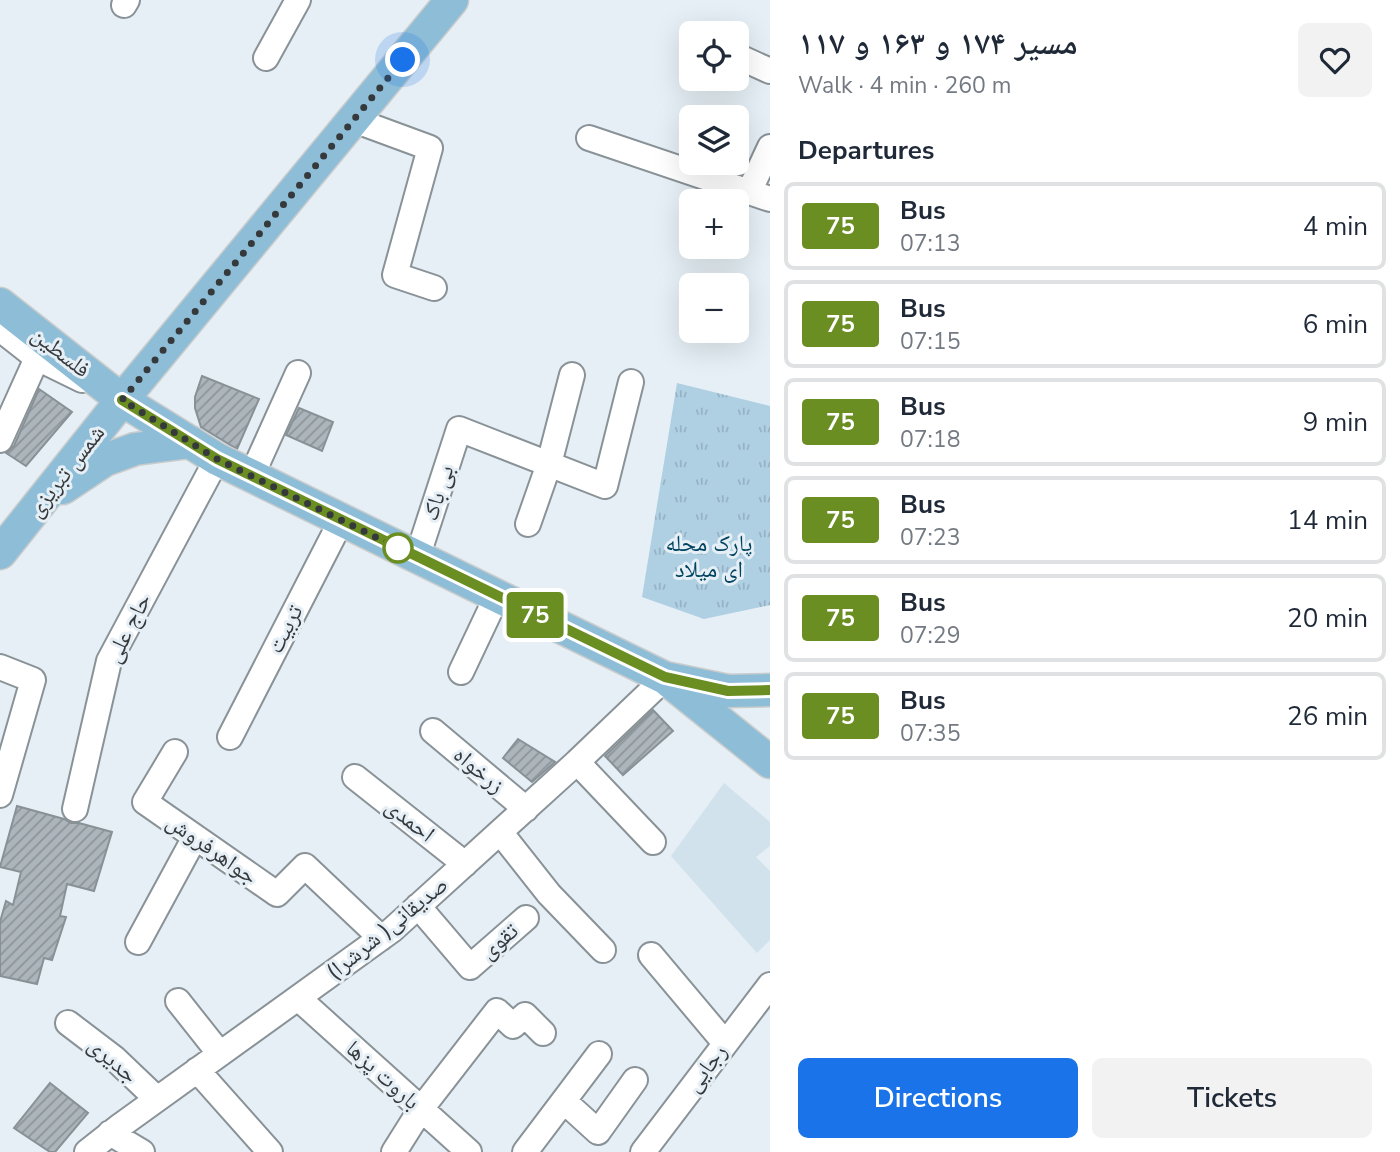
<!DOCTYPE html>
<html lang="en">
<head>
<meta charset="utf-8">
<style>
  :root { --surface:#fff; --page:#f2f2f3; --text:#1f2937; --muted:#747a83; --line:#e0e1e3; --accent:#1a73e8 }
  body { margin:0; font-family:"Nunito Sans","Noto Naskh Arabic",sans-serif; background:var(--page); color:var(--text); height:100vh; display:flex; flex-direction:column; font-size:26px; white-space:nowrap }
  * { box-sizing:border-box; margin:0 }
  p { font-size:23px; color:var(--muted) }
  .icon { flex:none; width:38px; height:38px; fill:none; stroke:currentColor; stroke-width:2; stroke-linecap:round; stroke-linejoin:round }
  .map { position:relative; flex:1; overflow:hidden }
  .details { display:flex; flex-direction:column; background:var(--surface); width:630px }
  .details>* { flex:none }
  .badge { padding:0 14px; border-radius:5px; font-size:24px; line-height:46px }
  .fabs { position:absolute; left:679px; top:21px; display:grid; gap:14px }
  .fabs a { display:grid; place-items:center; width:70px; height:70px; border-radius:10px; background:var(--surface); box-shadow:0 7px 28px #0002; font-size:35px }
  .you { position:absolute; width:35px; height:35px; margin:-18px; border:5px solid #fff; border-radius:50%; background:#1a73e8; box-shadow:0 0 0 10px #1a73e833 }
  .map>.badge { position:absolute; translate:-50% -50%; box-shadow:0 0 0 4px #fff }
  h2 { padding:0 28px; font-size:26px; line-height:63px }
  .round { display:grid; place-items:center; flex:none; width:74px; height:74px; border-radius:10px; background:var(--page) }
  .headline { display:flex; align-items:center; justify-content:space-between; height:119px; padding:0 28px }
  h1 { font-size:33px; font-weight:600; line-height:52px }
  .primary-button { display:flex; gap:14px; margin-top:auto; padding:14px 28px }
  .primary-button a { flex:1; height:80px; border-radius:10px; background:var(--accent); color:#fff; font-size:28px; font-weight:600; line-height:80px; text-align:center }
  .primary-button a+a { background:var(--page); color:var(--text) }
  ul { padding:0; list-style:none }
  li { display:flex; align-items:center; gap:21px; height:88px; margin:0 14px 10px; padding:0 14px; border:4px solid var(--line); border-radius:10px }
  li div { flex:1 }
  li b { display:block; font-size:26px }
  li em { font-style:normal }
  li .badge { min-width:77px; font-weight:700; text-align:center }
  main { display:flex; flex:1; min-height:0 }
  .map>svg:first-child { display:block }
  .built { fill:#d1e2ec }
  .park { fill:url(#park-tufts) }
  .building { fill:url(#building-hatch); stroke:#889196; stroke-width:2 }
  .lines { fill:none; stroke-linecap:round; stroke-linejoin:round }
  .minor-casing { stroke:#899297; stroke-width:28 }
  .major-casing { stroke:#cacccc; stroke-width:35 }
  .minor { stroke:#fff; stroke-width:24 }
  .major { stroke:#8ebdd7; stroke-width:32 }
  .line-casing { stroke:#fff; stroke-width:16 }
  .line { stroke:#6b8e23; stroke-width:10 }
  .walk { stroke:#35393c; stroke-width:7; stroke-dasharray:0 12.6 }
  .stop-dot { fill:#fff; stroke:#6b8e23; stroke-width:3.5 }
  .labels { text-anchor:middle; dominant-baseline:central; stroke-width:6; stroke-linejoin:round; paint-order:stroke }
  .street-label { font-size:23px; fill:#35393c; stroke:#e5eff5 }
  .park-label { font-size:23px; fill:#004361; stroke:#e5eff5 }
</style>
</head>
<body>
<main>
<div class="map">
<svg width="770" height="1152" viewBox="0 0 770 1152">
  <defs>
    <pattern id="park-tufts" width="24" height="20" patternUnits="userSpaceOnUse" patternTransform="scale(1.75)"><rect width="24" height="20" fill="#afcfe3"/><path d="M3 7l-1-3M5 7V3M7 7l1-3M15 17l-1-3M17 17v-4M19 17l1-3" fill="none" stroke="#97b2c4"/></pattern>
    <pattern id="building-hatch" width="6" height="6" patternUnits="userSpaceOnUse" patternTransform="scale(1.75)"><rect width="6" height="6" fill="#acb5bb"/><path d="M-1 1l2-2M0 6l6-6M5 7l2-2" fill="none" stroke="#8d9499"/></pattern>
  </defs>
  <rect width="100%" height="100%" fill="#e5eff5"/>
  <path class="built" d="M724,783L770,822V846L756,857L770,871V940L757,953L671,856Z"/>
  <path class="park" d="M677,383L770,406V605L704,619L642,597Z"/>
  <path class="building" d="M202,376L259,399L237,449L201,427L195,408V397Z
    M39,389L72,412L26,466L6,453L14,446Z
    M299,408L333,422L322,451L286,435Z
    M653,710L673,731L623,775L605,756Z
    M518,739L555,762L532,782L503,758Z
    M17,806L64,819L71,823H79L112,832L94,891L67,884L60,916L66,917L52,960L44,958L37,984L0,976V922L6,901L13,905L21,872L0,867Z
    M50,1083L88,1113L55,1152H50L14,1128Z"/>
  <g class="lines">
    <defs>
      <path id="minor" d="M124,5L127,0
        M737,56L770,71
        M266,58L298,0
        M354,120L430,148L395,275L434,288
        M589,138L770,199
        M749,192L770,147
        M0,329L37,358L82,380
        M0,440L37,358
        M252,475L298,373
        M528,524L549,464L572,375
        M417,558L459,429L605,486L631,382
        M0,667L33,680L0,795
        M461,672L497,596
        M433,731L526,809
        M230,737L341,521
        M175,752L145,802L277,894L305,866L381,938
        M577,762L653,842
        M355,777L465,864
        M75,809L109,661L217,459
        M500,832L549,894L603,950
        M418,906L470,967L526,918
        M138,942L195,837
        M651,955L725,1043
        M298,998L469,1152
        M178,1001L220,1054
        M68,1023L114,1058L157,1099
        M197,1070L270,1152
        M565,1102L598,1132L635,1080
        M110,1133L142,1152
        M87,1152L120,1126L392,930L577,762L665,678
        M394,1152L421,1109L497,1011L513,1026L525,1015L543,1033
        M525,1152L599,1054
        M643,1152L770,985"/>
      <path id="major" d="M0,304L122,400L217,459L665,678L728,691L770,690
        M63,488L105,460L135,449L190,442
        M0,553L122,400L452,0
        M669,681L770,762"/>
    </defs>
    <use href="#minor" class="minor-casing"/>
    <use href="#major" class="major-casing"/>
    <use href="#minor" class="minor"/>
    <use href="#major" class="major"/>
  </g>
  <g class="lines">
    <defs>
      <path id="line" d="M122,400L217,459L665,677L728,691L770,690"/>
    </defs>
    <use href="#line" class="line-casing"/>
    <use href="#line" class="line"/>
    <path class="walk" d="M398,548L217,459L122,400L403,60"/>
  </g>
  <circle class="stop-dot" cx="398" cy="548" r="14"/>
  <g class="labels">
    <g class="street-label">
      <text transform="translate(61 352) rotate(38)">فلسطین</text>
      <text transform="translate(66 471) rotate(-52)">شمس تبریزی</text>
      <text transform="translate(438 493) rotate(-72)">بی باک</text>
      <text transform="translate(128 628) rotate(-63)">حاج علی</text>
      <text transform="translate(285 629) rotate(-63)">تربیت</text>
      <text transform="translate(479 770) rotate(40)">زرخواه</text>
      <text transform="translate(410 820) rotate(38)">احمدی</text>
      <text transform="translate(212 849) rotate(35)">جواهرفروش</text>
      <text transform="translate(387 928) rotate(-39)">(شرشرا )صدیقانی</text>
      <text transform="translate(499 941) rotate(-41)">تقوی</text>
      <text transform="translate(113 1060) rotate(41)">جدیری</text>
      <text transform="translate(706 1068) rotate(-53)">رجایی</text>
      <text transform="translate(383 1075) rotate(42)">باروت پزها</text>
    </g>
    <g class="park-label">
      <text x="709" y="543">پارک محله<tspan x="709" dy="26">ای میلاد</tspan></text>
    </g>
  </g>
</svg>
<div class="fabs">
<a><svg class="icon" aria-label="locate" viewBox="0 0 24 24"><circle cx="12" cy="12" r="6"/><path d="M12 2v4M12 18v4M2 12h4M18 12h4"/></svg></a>
<a><svg class="icon" aria-label="layers" viewBox="0 0 24 24"><path d="M12 4l9 5-9 5-9-5zM3 14l9 5 9-5"/></svg></a>
<a>+</a>
<a>−</a>
</div>
<div class="you" style="left:403px;top:60px"></div>
<b class="badge" style="left:535px;top:615px;background:#6b8e23;color:#fff">75</b>
</div>
<section class="details">
<div class="headline"><div><h1>مسیر ۱۷۴ و ۱۶۳ و ۱۱۷</h1><p>Walk · 4 min · 260 m</p></div><a class="round"><svg class="icon" aria-label="heart" viewBox="0 0 24 24"><path d="M12 20l-8-8c-3-5 5-10 8-4 3-6 11-1 8 4z"/></svg></a></div>
<h2>Departures</h2>
<ul>
<li><span class="badge" style="background:#6b8e23;color:#fff">75</span><div><b>Bus</b><p>07:13</p></div><em>4 min</em></li>
<li><span class="badge" style="background:#6b8e23;color:#fff">75</span><div><b>Bus</b><p>07:15</p></div><em>6 min</em></li>
<li><span class="badge" style="background:#6b8e23;color:#fff">75</span><div><b>Bus</b><p>07:18</p></div><em>9 min</em></li>
<li><span class="badge" style="background:#6b8e23;color:#fff">75</span><div><b>Bus</b><p>07:23</p></div><em>14 min</em></li>
<li><span class="badge" style="background:#6b8e23;color:#fff">75</span><div><b>Bus</b><p>07:29</p></div><em>20 min</em></li>
<li><span class="badge" style="background:#6b8e23;color:#fff">75</span><div><b>Bus</b><p>07:35</p></div><em>26 min</em></li>
</ul>
<div class="primary-button"><a>Directions</a><a>Tickets</a></div>
</section>
</main>
</body>
</html>
